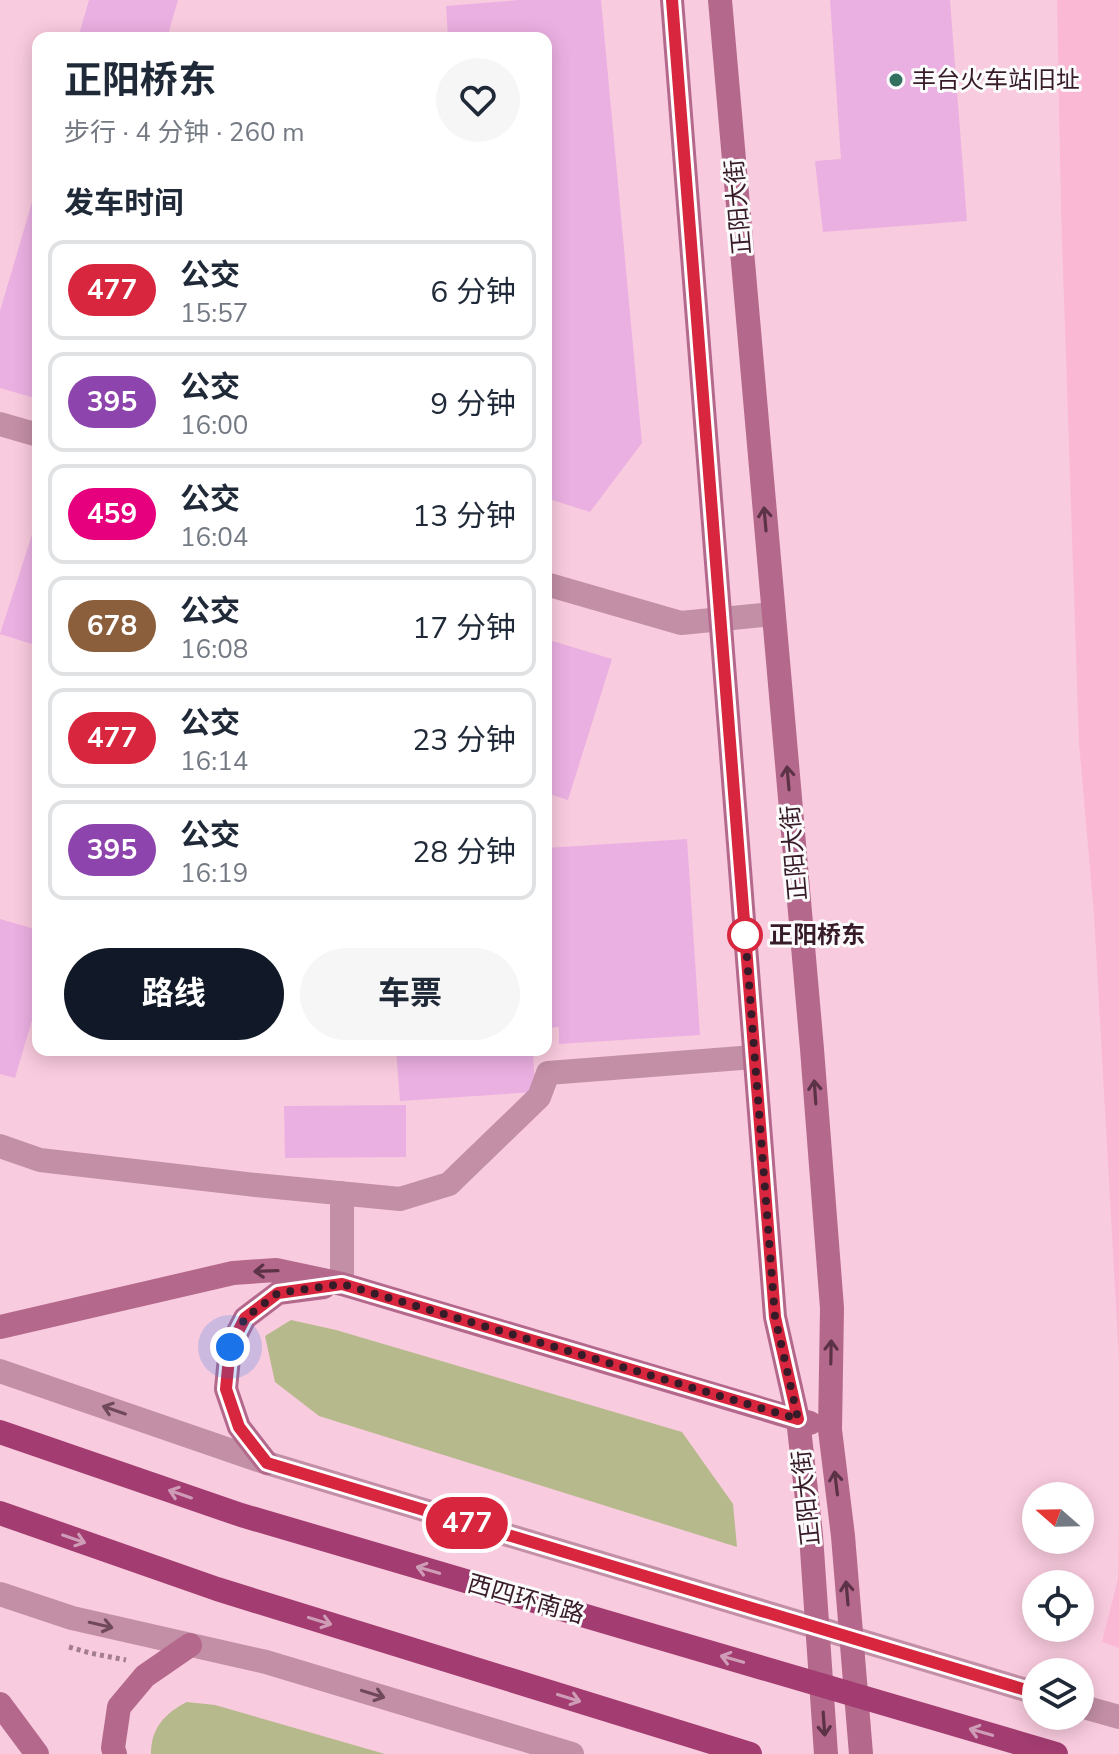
<!DOCTYPE html>
<html lang="zh">
<head>
<meta charset="utf-8">
<style>
  :root { --surface:#fff; --page:#f6f6f7; --text:#1f2937; --muted:#747a83; --line:#e0e1e3; --accent:#111827 }
  body { margin:0; font-family:"Nunito Sans","Noto Sans SC",sans-serif; background:var(--page); color:var(--text); height:100vh; display:flex; flex-direction:column; font-size:30px; white-space:nowrap }
  * { box-sizing:border-box; margin:0 }
  p { font-size:26px; color:var(--muted) }
  .icon { flex:none; width:44px; height:44px; fill:none; stroke:currentColor; stroke-width:2; stroke-linecap:round; stroke-linejoin:round }
  .map { position:relative; flex:1; overflow:hidden }
  .details { position:absolute; left:32px; top:32px; width:520px; height:1024px; display:flex; flex-direction:column; background:var(--surface); border-radius:16px; box-shadow:0 4px 20px #0003 }
  .details>* { flex:none }
  .badge { padding:0 16px; border-radius:26px; font-size:28px; line-height:52px }
  .needle { width:52px; rotate:290deg }
  .buttons { position:absolute; left:1022px; top:1482px; display:grid; gap:16px }
  .buttons a { display:grid; place-items:center; width:72px; height:72px; border-radius:50%; background:var(--surface); box-shadow:0 4px 20px #0003; font-size:40px }
  .you { position:absolute; width:40px; height:40px; margin:-20px; border:6px solid #fff; border-radius:50%; background:#1a73e8; box-shadow:0 0 0 12px #1a73e833 }
  .map>.badge { position:absolute; translate:-50% -50%; box-shadow:0 0 0 4px #fff }
  h2 { padding:0 32px; font-size:30px; line-height:72px }
  .round { display:grid; place-items:center; flex:none; width:84px; height:84px; border-radius:42px; background:var(--page) }
  .summary { display:flex; align-items:center; justify-content:space-between; height:136px; padding:0 32px }
  h1 { font-size:38px; font-weight:700; line-height:60px }
  .primary-button { display:flex; gap:16px; margin-top:auto; padding:16px 32px }
  .primary-button a { flex:1; height:92px; border-radius:48px; background:var(--accent); color:#fff; font-size:32px; font-weight:700; line-height:92px; text-align:center }
  .primary-button a+a { background:var(--page); color:var(--text) }
  ul { padding:0; list-style:none }
  li { display:flex; align-items:center; gap:24px; height:100px; margin:0 16px 12px; padding:0 16px; border:4px solid var(--line); border-radius:16px }
  li div { flex:1 }
  li b { display:block; font-size:30px }
  li em { font-style:normal }
  li .badge { min-width:88px; font-weight:700; text-align:center }
  .map>svg:first-child { display:block }
  .built { fill:#fab8d5 }
  .green { fill:#b6b98b }
  .building { fill:#ebb0e2 }
  .lines { fill:none; stroke-linecap:round; stroke-linejoin:round }
  .path { stroke:#a47e8e; stroke-width:5; stroke-dasharray:4 4; stroke-linecap:butt }
  .minor { stroke:#c38fa6; stroke-width:24 }
  .tertiary { stroke:#c38fa6; stroke-width:24 }
  .secondary { stroke:#b4698c; stroke-width:24 }
  .trunk { stroke:#a23c71; stroke-width:24 }
  .oneway { stroke:#5c3246 }
  .oneway2 { stroke:#6f495a }
  .oneway3 { stroke:#ce9cb6 }
  .line-casing { stroke:#fff; stroke-width:18 }
  .line { stroke:#d7263d; stroke-width:12 }
  .walk { stroke:#371b28; stroke-width:8; stroke-dasharray:0 14.4 }
  .poi-dot { fill:#32715f; stroke:#fbfbfb; stroke-width:3 }
  .stop-dot { fill:#fff; stroke:#d7263d; stroke-width:4 }
  .labels { text-anchor:middle; dominant-baseline:central; stroke-width:6; stroke-linejoin:round; paint-order:stroke }
  .poi-label { font-size:24px; fill:#371b28; stroke:#fbfbfb; text-anchor:start }
  .street-label { font-size:24px; fill:#371b28; stroke:#fbfbfb }
  .stop-label { font-size:24px; font-weight:bold; fill:#371b28; stroke:#fbfbfb; text-anchor:start }
</style>
</head>
<body>
<div class="map">
<svg width="1119" height="1754" viewBox="0 0 1119 1754">
  <rect width="100%" height="100%" fill="#f9cbde"/>
  <path class="built" d="M1057,0H1119V1359L1094,914L1079,743L1061,209Z
    M1119,1523V1648L1102,1642L1118,1579Z"/>
  <path class="green" d="M291,1320L336,1330L682,1432L733,1504L737,1547L319,1416L275,1382L265,1336Z
    M187,1702L215,1705L385,1754H151C151,1728 165,1713 187,1702Z"/>
  <path class="building" d="M89,0H178L167,38H78Z
    M519,0H601L642,443L590,512L546,498V38H448L446,6Z
    M830,0H950L967,221L823,232L815,161L841,159Z
    M38,182V399L0,388V311Z
    M38,516V646L0,634Z
    M546,639L612,659L568,800L546,793Z
    M687,839L700,1035L559,1044V1027L546,1028V848Z
    M0,919L38,930V1000L15,1078L0,1074Z
    M396,1050H533L535,1092L400,1101Z
    M406,1105V1157L285,1158L284,1106Z"/>
  <g class="lines">
    <path class="path" d="M69,1647L90,1653L126,1660"/>
    <path class="minor" d="M0,424L38,435
      M546,584L681,623L773,614
      M0,1146L40,1160L256,1185L400,1199L449,1184L539,1097L548,1073L754,1057
      M342,1193V1284"/>
    <path class="tertiary" d="M0,1371L267,1463L1036,1693
      M0,1594L72,1618L266,1662L572,1754
      M1080,1706L1119,1717"/>
    <path class="secondary" d="M672,0L775,1317L798,1419L811,1535L826,1754
      M720,0L812,1049L832,1308L830,1430L843,1536L861,1754
      M0,1327L233,1273L276,1270L342,1284L810,1423
      M267,1463L239,1427L226,1389L230,1347L245,1318L278,1293L324,1287
      M0,1704L37,1754
      M115,1754L113,1748L119,1707L145,1676L190,1645"/>
    <path class="trunk" d="M0,1432L241,1515L1056,1754
      M0,1513L217,1589L750,1754"/>
  </g>
  <defs><path id="oneway-shaft" d="M-6 0H5M1.5-3L5.5 0L1.5 3" fill="none" stroke-width="1.6" stroke-linecap="round" stroke-linejoin="round" transform="scale(2)"/></defs>
  <g class="oneway">
    <use href="#oneway-shaft" transform="translate(765 519) rotate(-95)"/>
    <use href="#oneway-shaft" transform="translate(788 778) rotate(-95)"/>
    <use href="#oneway-shaft" transform="translate(815 1092) rotate(-94)"/>
    <use href="#oneway-shaft" transform="translate(266 1271) rotate(178)"/>
    <use href="#oneway-shaft" transform="translate(831 1352) rotate(-89)"/>
    <use href="#oneway-shaft" transform="translate(836 1483) rotate(-97)"/>
    <use href="#oneway-shaft" transform="translate(847 1593) rotate(-95)"/>
    <use href="#oneway-shaft" transform="translate(824 1724) rotate(86)"/>
  </g>
  <g class="oneway2">
    <use href="#oneway-shaft" transform="translate(114 1410) rotate(-161)"/>
    <use href="#oneway-shaft" transform="translate(101 1625) rotate(13)"/>
    <use href="#oneway-shaft" transform="translate(373 1694) rotate(17)"/>
  </g>
  <g class="oneway3">
    <use href="#oneway-shaft" transform="translate(180 1494) rotate(-161)"/>
    <use href="#oneway-shaft" transform="translate(74 1539) rotate(19)"/>
    <use href="#oneway-shaft" transform="translate(428 1570) rotate(-164)"/>
    <use href="#oneway-shaft" transform="translate(320 1621) rotate(17)"/>
    <use href="#oneway-shaft" transform="translate(732 1659) rotate(-164)"/>
    <use href="#oneway-shaft" transform="translate(569 1698) rotate(17)"/>
    <use href="#oneway-shaft" transform="translate(981 1732) rotate(-164)"/>
  </g>
  <g class="lines">
    <defs>
      <path id="line" d="M672,0L775,1317L798,1419L342,1284L278,1293L245,1318L230,1347L226,1389L239,1427L267,1463L1036,1693"/>
    </defs>
    <use href="#line" class="line-casing"/>
    <use href="#line" class="line"/>
    <path class="walk" d="M230,1347L245,1318L278,1293L342,1284L798,1419L775,1317L745,932V935"/>
  </g>
  <circle class="poi-dot" cx="896" cy="80" r="8"/>
  <circle class="stop-dot" cx="745" cy="935" r="16"/>
  <g class="labels">
    <g class="poi-label">
      <text x="912" y="80">丰台火车站旧址</text>
    </g>
    <g class="street-label">
      <text transform="translate(738 207) rotate(-95)">正阳大街</text>
      <text transform="translate(794 853) rotate(-95)">正阳大街</text>
      <text transform="translate(806 1498) rotate(-96)">正阳大街</text>
      <text transform="translate(526 1599) rotate(16)">西四环南路</text>
    </g>
    <g class="stop-label">
      <text x="769" y="935">正阳桥东</text>
    </g>
  </g>
</svg>
<div class="buttons">
<a><svg class="needle" viewBox="-14 -14 28 28"><path d="M0-13l5 13h-10z" fill="#e53935"/><path d="M0 13l5-13h-10z" fill="#747a83"/></svg></a>
<a><svg class="icon" aria-label="locate" viewBox="0 0 24 24"><circle cx="12" cy="12" r="6"/><path d="M12 2v4M12 18v4M2 12h4M18 12h4"/></svg></a>
<a><svg class="icon" aria-label="layers" viewBox="0 0 24 24"><path d="M12 4l9 5-9 5-9-5zM3 14l9 5 9-5"/></svg></a>
</div>
<div class="you" style="left:230px;top:1347px"></div>
<b class="badge" style="left:467px;top:1523px;background:#d7263d;color:#fff">477</b>
<section class="details">
<div class="summary"><div><h1>正阳桥东</h1><p>步行 · 4 分钟 · 260 m</p></div><a class="round"><svg class="icon" aria-label="heart" viewBox="0 0 24 24"><path d="M12 20l-8-8c-3-5 5-10 8-4 3-6 11-1 8 4z"/></svg></a></div>
<h2>发车时间</h2>
<ul>
<li><span class="badge" style="background:#d7263d;color:#fff">477</span><div><b>公交</b><p>15:57</p></div><em>6 分钟</em></li>
<li><span class="badge" style="background:#8e44ad;color:#fff">395</span><div><b>公交</b><p>16:00</p></div><em>9 分钟</em></li>
<li><span class="badge" style="background:#e6007e;color:#fff">459</span><div><b>公交</b><p>16:04</p></div><em>13 分钟</em></li>
<li><span class="badge" style="background:#8b5e3c;color:#fff">678</span><div><b>公交</b><p>16:08</p></div><em>17 分钟</em></li>
<li><span class="badge" style="background:#d7263d;color:#fff">477</span><div><b>公交</b><p>16:14</p></div><em>23 分钟</em></li>
<li><span class="badge" style="background:#8e44ad;color:#fff">395</span><div><b>公交</b><p>16:19</p></div><em>28 分钟</em></li>
</ul>
<div class="primary-button"><a>路线</a><a>车票</a></div>
</section>
</div>
</body>
</html>
